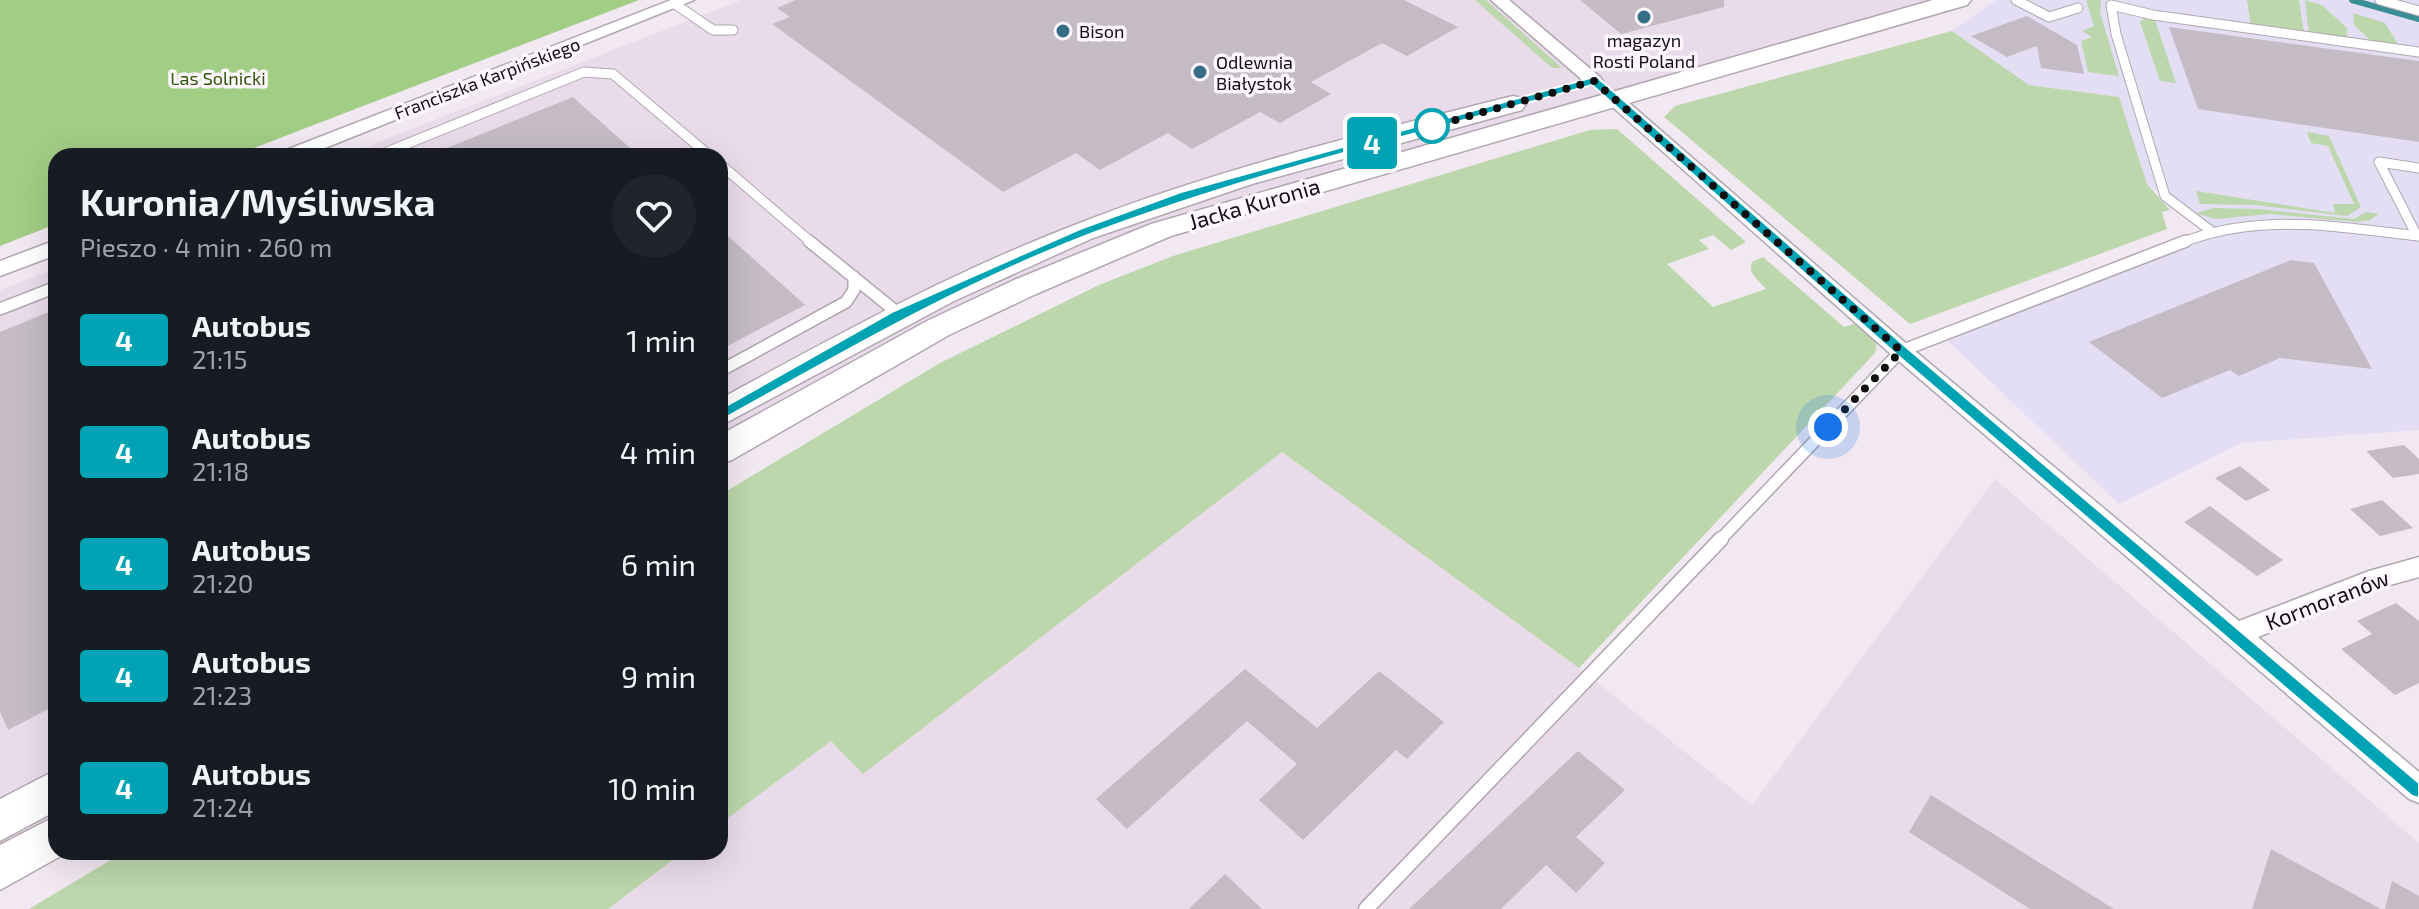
<!DOCTYPE html>
<html lang="pl">
<head>
<meta charset="utf-8">
<style>
  :root { --surface:#171b24; --page:#20242c; --text:#f1f3f6; --muted:#9ea1a6 }
  body { margin:0; font-family:"Exo 2",sans-serif; background:var(--page); color:var(--text); height:100vh; display:flex; flex-direction:column; font-size:30px; white-space:nowrap }
  * { box-sizing:border-box; margin:0 }
  p { font-size:26px; color:var(--muted) }
  .icon { flex:none; width:44px; height:44px; fill:none; stroke:currentColor; stroke-width:2; stroke-linecap:round; stroke-linejoin:round }
  .map { position:relative; flex:1; overflow:hidden }
  .side { position:absolute; left:48px; top:148px; width:680px; height:712px; display:flex; flex-direction:column; background:var(--surface); border-radius:24px; box-shadow:0 8px 32px #0002 }
  .side>* { flex:none }
  .badge { padding:0 16px; border-radius:6px; font-size:28px; line-height:52px }
  .you { position:absolute; width:40px; height:40px; margin:-20px; border:6px solid #fff; border-radius:50%; background:#1a73e8; box-shadow:0 0 0 12px #1a73e833 }
  .map>.badge { position:absolute; translate:-50% -50%; box-shadow:0 0 0 4px #fff }
  .round { display:grid; place-items:center; flex:none; width:84px; height:84px; border-radius:42px; background:var(--page) }
  .summary { display:flex; align-items:center; justify-content:space-between; height:136px; padding:0 32px }
  h1 { font-size:38px; font-weight:700; line-height:60px }
  ul { padding:0; list-style:none }
  li { display:flex; align-items:center; gap:24px; height:112px; padding:0 32px }
  li div { flex:1 }
  li b { display:block; font-size:30px }
  li em { font-style:normal }
  li .badge { min-width:88px; font-weight:700; text-align:center }
  .map>svg:first-child { display:block }
  .commercial { fill:#e4def4 }
  .built { fill:#eadbea }
  .green { fill:#bcd7ab }
  .forest { fill:#a2cd85 }
  .lines { fill:none; stroke-linecap:round; stroke-linejoin:round }
  .stream { stroke:#3a8f97; stroke-width:6 }
  .building { fill:#c4bbc4 }
  .lane-far2-casing { stroke:#b0a7b0; stroke-width:11 }
  .lane-far1-casing { stroke:#b0a7b0; stroke-width:14 }
  .lane-casing { stroke:#b0a7b0; stroke-width:17 }
  .street-casing { stroke:#b0a7b0; stroke-width:3 }
  .secondary-casing { stroke:#b0a7b0; stroke-width:3 }
  .lane-far2 { stroke:#fff; stroke-width:9 }
  .lane-far1 { stroke:#fff; stroke-width:11 }
  .lane { stroke:#fff; stroke-width:14 }
  .street { fill:#fff; fill-rule:evenodd }
  .secondary { fill:#fff; fill-rule:evenodd }
  .line { fill:#00a3b4; stroke:#fff; stroke-width:2 }
  .walk { stroke:#110e11; stroke-width:8; stroke-dasharray:0 14.4 }
  .poi-dot { fill:#346e87; stroke:#fef6fe; stroke-width:3 }
  .stop-dot { fill:#fff; stroke:#00a3b4; stroke-width:4 }
  .labels { text-anchor:middle; dominant-baseline:central; stroke-width:7; stroke-linejoin:round; paint-order:stroke }
  .far-poi-label { font-size:18px; fill:#110e11; stroke:#fef6fe; text-anchor:start }
  .far-park-label { font-size:18px; fill:#2e5406; stroke:#fef6fe }
  .far-street-label { font-size:18px; fill:#110e11; stroke:#fef6fe }
  .street-label { font-size:22px; fill:#110e11; stroke:#fef6fe }
</style>
</head>
<body>
<div class="map">
<svg width="2419" height="909" viewBox="0 0 2419 909">
  <rect width="100%" height="100%" fill="#f2e8f2"/>
  <path class="commercial" d="M1996,0H2419V430L2241,443L2119,504L1946,339L2218,235L2147,184L2119,97L2029,85L1952,31Z"/>
  <path class="built" d="M741,0H1952L1159,228L720,448V156H343Z
    M56,268V834L0,867V290Z
    M1282,452L1579,668L1752,805L1995,479L2419,843V909H608L683,852H720V824L831,740L864,773Z"/>
  <path class="green" d="M1475,0H1486L1562,68H1552Z
    M2086,0H2101L2100,12L2119,76L2088,72L2081,41L2092,37L2082,31L2094,26Z
    M2247,0H2299L2304,33L2251,26Z
    M2305,0L2322,5L2347,28V38L2309,34Z
    M2353,13L2385,23L2399,46L2372,42L2354,25Z
    M2145,17L2155,20L2176,83L2160,81L2140,22Z
    M1952,31L2029,85L2119,97L2147,184L2170,210L2162,212L2167,229L1910,324L1664,117L1675,106Z
    M1617,129L1746,242L1731,250L1713,235L1699,240L1709,249L1667,264L1713,307L1766,289C1759,280 1747,274 1752,262L1763,257L1844,327L1857,323C1868,332 1881,337 1875,353L1579,668L1282,452L863,774L831,741L720,824V495L940,363L1099,285L1173,256L1590,130Z
    M2307,132L2329,136L2361,207L2347,216L2255,205L2200,204L2196,191L2335,213L2333,204H2354L2328,146L2311,143Z
    M2214,208L2258,209L2354,219L2366,212L2379,214L2370,220L2358,222L2270,214L2215,219L2196,213Z
    M124,852H683L608,909H29Z"/>
  <path class="forest" d="M0,0H639L233,156H56V224L0,246Z"/>
  <g class="lines">
    <path class="stream" d="M2352,0L2419,19"/>
  </g>
  <path class="building" d="M796,0H1404L1458,27L1407,56L1382,43L1311,82L1331,94L1280,123L1260,112L1192,149L1168,133L1100,170L1076,153L1003,192L772,24L790,17L777,8Z
    M1580,0H1724V7L1621,34Z
    M2027,16L2077,45L2084,74L2041,68L2037,46L2007,57L1971,36Z
    M2169,27L2419,61V142L2198,109Z
    M573,97L639,156H430V155Z
    M720,229L805,305L720,350Z
    M2291,260L2314,263L2372,369L2280,358L2239,376L2230,370L2162,398L2089,342Z
    M56,309V705L8,730L0,712V332Z
    M2404,445L2419,459V474L2393,478L2366,451Z
    M2240,466L2270,490L2246,501L2215,478Z
    M2382,500L2413,528L2380,536L2350,509Z
    M2210,506L2258,542L2283,560L2257,576L2184,522Z
    M2396,603L2419,621V683L2395,695L2341,649L2372,634L2357,621Z
    M1245,669L1317,728L1379,671L1444,722L1407,759L1396,750L1303,840L1259,800L1297,764L1247,721L1127,829L1096,799Z
    M1578,751L1625,790L1576,837L1605,863L1576,893L1546,865L1501,909H1409Z
    M1931,795L2114,909H2030L1909,832Z
    M2271,849L2381,909H2252Z
    M1225,874L1262,909H1189Z
    M2392,881L2419,896V909H2385Z"/>
  <g class="lines">
    <defs>
      <path id="lane-far2" d="M2016,0L2049,17L2078,8
        M2380,0L2419,11
        M675,4L713,30H733
        M377,156L584,72L613,74L710,156
        M720,164L812,243
        M2211,231L2165,196L2116,34L2111,5L2153,15L2419,52
        M2417,236L2379,162L2419,168
        M2181,243C2260,212 2337,227 2419,236"/>
      <path id="lane-far1" d="M809,241L899,314
        M0,309L56,287
        M720,371L846,302L854,290V277
        M1719,541L1901,351L2186,241"/>
      <path id="lane" d="M1366,909L1721,539"/>
      <path id="street" d="M671,0H694L305,156H278L281,152Z
        M1491,0H1509L1600,77L1603,81L1600,85H1588Z
        M1614,94L1620,95L1909,346L2239,621L2369,571L2419,557V577L2383,587L2258,637L2419,772V803L2409,799L1893,356L1608,103L1605,99Z
        M56,240V255L0,276V261Z"/>
      <path id="secondary" d="M1933,0H1971L1967,5L1171,236L1036,294L949,335L732,460L720,464V435L927,321L1014,280L1151,224Z
        M1513,96L1522,98L1526,104L1522,110L1252,184L1093,238L954,301L720,426V399C835,336 950,273 1072,226C1214,170 1365,133 1513,96Z
        M56,770V811L0,841V799Z
        M56,816V852H68L0,890V845Z"/>
    </defs>
    <use href="#lane-far2" class="lane-far2-casing"/>
    <use href="#lane-far1" class="lane-far1-casing"/>
    <use href="#lane" class="lane-casing"/>
    <use href="#street" class="street-casing"/>
    <use href="#secondary" class="secondary-casing"/>
    <use href="#lane-far2" class="lane-far2"/>
    <use href="#lane-far1" class="lane-far1"/>
    <use href="#lane" class="lane"/>
    <use href="#street" class="street"/>
    <use href="#secondary" class="secondary"/>
  </g>
  <path class="line" d="M1590,78H1598L1906,347L2419,783V798L2412,796L1896,354L1592,85C1425,132 1255,172 1093,233C964,282 845,351 725,418L720,420L712,414L894,311L1080,229L1181,192Z"/>
  <g class="lines">
    <path class="walk" d="M1432,126L1423,129L1594,81L1901,351L1828,427"/>
  </g>
  <g class="poi-dot">
    <circle cx="1644" cy="17" r="8"/>
    <circle cx="1063" cy="31" r="8"/>
    <circle cx="1200" cy="72" r="8"/>
  </g>
  <circle class="stop-dot" cx="1432" cy="126" r="16"/>
  <g class="labels">
    <g class="far-poi-label">
      <text x="1079" y="31">Bison</text>
      <text x="1644" y="40" text-anchor="middle">magazyn<tspan x="1644" dy="21">Rosti Poland</tspan></text>
      <text x="1216" y="62">Odlewnia<tspan x="1216" dy="21">Białystok</tspan></text>
    </g>
    <g class="far-park-label">
      <text x="218" y="78">Las Solnicki</text>
    </g>
    <g class="far-street-label">
      <text transform="translate(487 78) rotate(-21)">Franciszka Karpińskiego</text>
    </g>
    <g class="street-label">
      <text transform="translate(1254 203) rotate(-16)">Jacka Kuronia</text>
      <text transform="translate(2327 599) rotate(-21)">Kormoranów</text>
    </g>
  </g>
</svg>
<div class="you" style="left:1828px;top:427px"></div>
<b class="badge" style="left:1372px;top:143px;background:#00a3b4;color:#fff">4</b>
<section class="side">
<div class="summary"><div><h1>Kuronia/Myśliwska</h1><p>Pieszo · 4 min · 260 m</p></div><a class="round"><svg class="icon" aria-label="heart" viewBox="0 0 24 24"><path d="M12 20l-8-8c-3-5 5-10 8-4 3-6 11-1 8 4z"/></svg></a></div>
<ul>
<li><span class="badge" style="background:#00a3b4;color:#fff">4</span><div><b>Autobus</b><p>21:15</p></div><em>1 min</em></li>
<li><span class="badge" style="background:#00a3b4;color:#fff">4</span><div><b>Autobus</b><p>21:18</p></div><em>4 min</em></li>
<li><span class="badge" style="background:#00a3b4;color:#fff">4</span><div><b>Autobus</b><p>21:20</p></div><em>6 min</em></li>
<li><span class="badge" style="background:#00a3b4;color:#fff">4</span><div><b>Autobus</b><p>21:23</p></div><em>9 min</em></li>
<li><span class="badge" style="background:#00a3b4;color:#fff">4</span><div><b>Autobus</b><p>21:24</p></div><em>10 min</em></li>
</ul>
</section>
</div>
</body>
</html>
